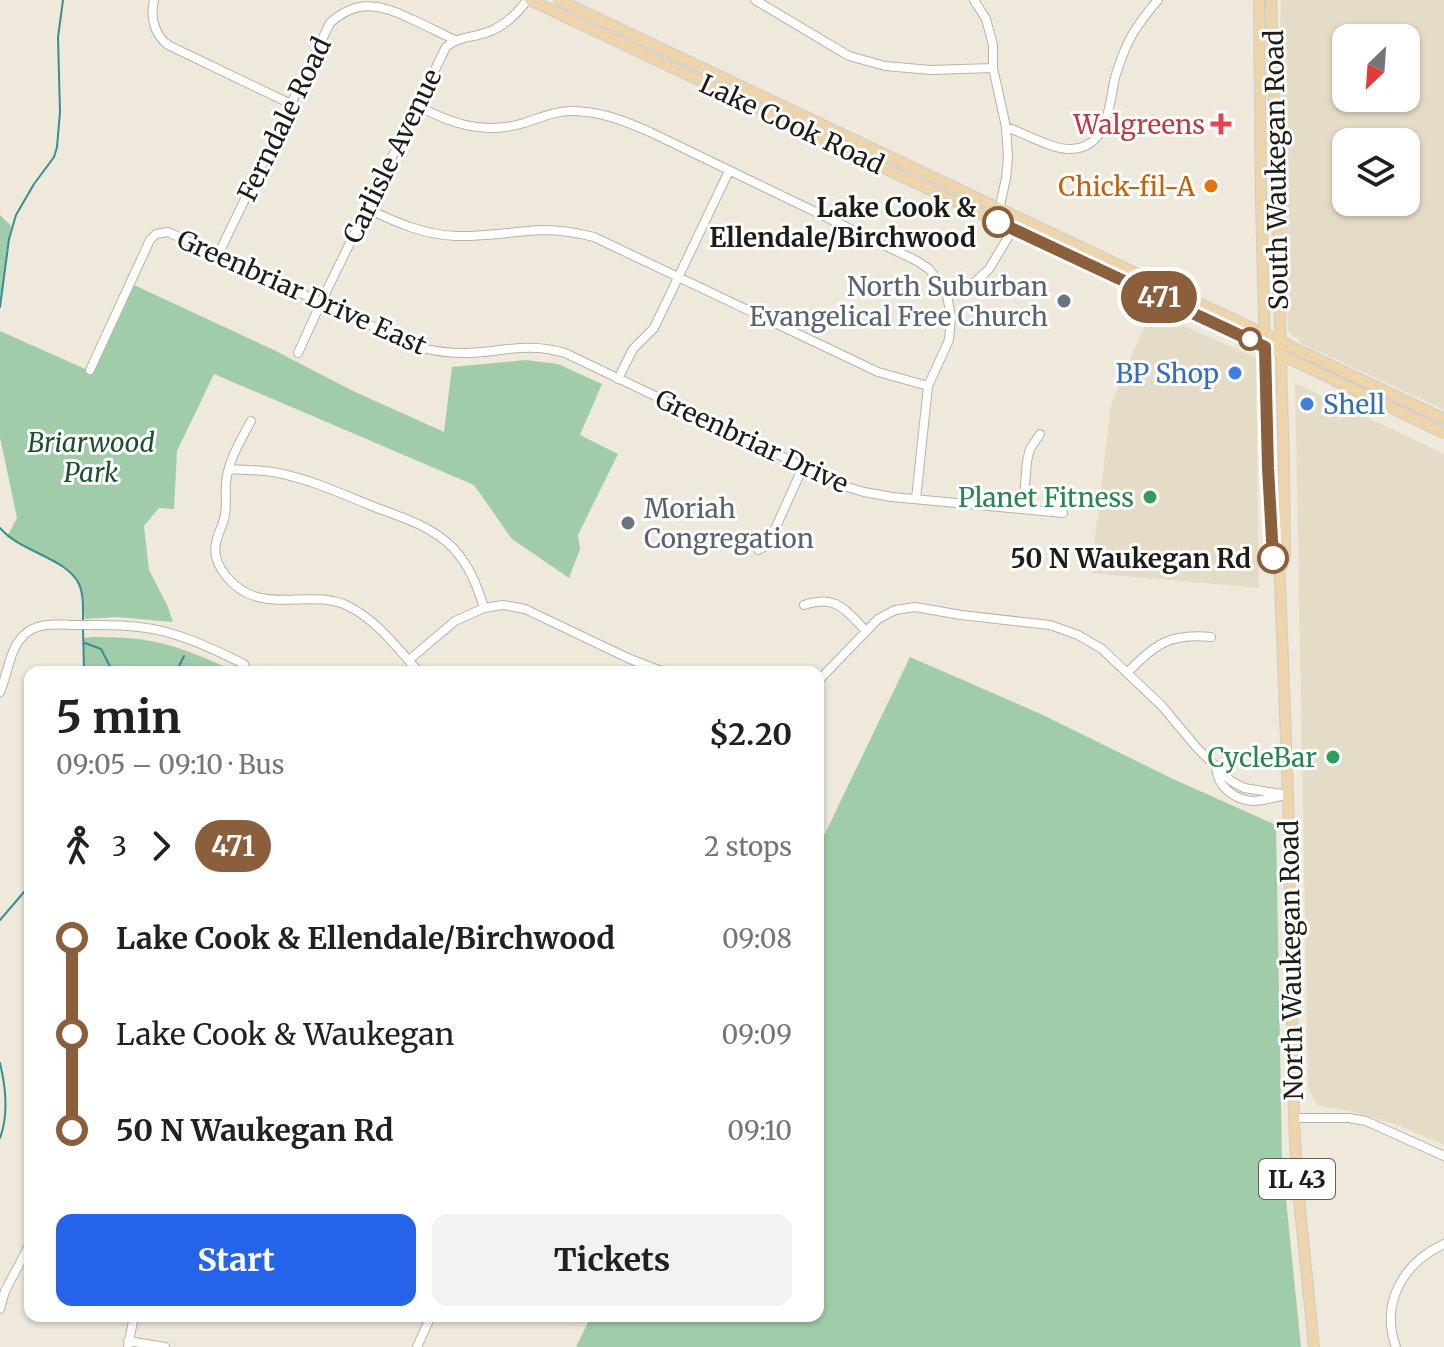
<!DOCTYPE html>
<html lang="en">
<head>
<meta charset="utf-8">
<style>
  :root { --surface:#fff; --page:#f2f2f2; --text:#202124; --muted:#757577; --accent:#2563eb }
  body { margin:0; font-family:Merriweather,serif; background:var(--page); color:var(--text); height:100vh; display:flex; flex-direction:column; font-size:30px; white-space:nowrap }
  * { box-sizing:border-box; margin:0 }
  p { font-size:26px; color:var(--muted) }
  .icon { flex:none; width:44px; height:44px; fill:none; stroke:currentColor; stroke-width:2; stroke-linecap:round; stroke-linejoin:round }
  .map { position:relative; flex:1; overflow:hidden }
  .sheet { position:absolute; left:24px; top:666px; width:800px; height:656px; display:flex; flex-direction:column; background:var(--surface); border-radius:16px; box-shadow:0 2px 6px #0004 }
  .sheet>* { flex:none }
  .badge { padding:0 16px; border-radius:26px; font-size:28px; line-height:52px }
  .needle { width:52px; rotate:205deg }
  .controls { position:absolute; left:1332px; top:24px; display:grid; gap:16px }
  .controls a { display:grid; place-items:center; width:88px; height:88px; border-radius:16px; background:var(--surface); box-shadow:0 2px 6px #0004; font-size:40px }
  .map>.badge { position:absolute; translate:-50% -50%; box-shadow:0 0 0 4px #fff }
  .legs { display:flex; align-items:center; gap:12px; height:88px; padding:0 32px; font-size:26px }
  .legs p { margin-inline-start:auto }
  .summary { display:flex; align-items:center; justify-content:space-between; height:136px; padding:0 32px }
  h1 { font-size:44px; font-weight:700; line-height:60px }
  .button { display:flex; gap:16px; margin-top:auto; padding:16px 32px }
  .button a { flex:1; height:92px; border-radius:16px; background:var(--accent); color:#fff; font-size:32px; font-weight:700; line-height:92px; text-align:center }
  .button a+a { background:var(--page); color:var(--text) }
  ul { padding:0 32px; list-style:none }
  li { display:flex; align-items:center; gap:28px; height:96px; font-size:30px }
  li i { display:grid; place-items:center; width:12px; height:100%; margin:0 10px; background:currentColor }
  li i::after { content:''; width:20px; height:20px; margin:-10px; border:6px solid; border-radius:50%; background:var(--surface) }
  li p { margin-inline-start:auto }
  li:first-child i { background:linear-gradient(#0000 50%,currentColor 0) }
  li:last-child i { background:linear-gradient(currentColor 50%,#0000 0) }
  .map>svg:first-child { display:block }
  .built { fill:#e4dcc7; fill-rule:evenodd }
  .green { fill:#a0ccaa }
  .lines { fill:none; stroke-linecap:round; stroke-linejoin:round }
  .stream { stroke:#378f93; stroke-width:2 }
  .minor-casing { stroke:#b8b3a5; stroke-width:10 }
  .major-casing { stroke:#cdcdcc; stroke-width:12 }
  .minor { stroke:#fff; stroke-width:8 }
  .major { stroke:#edd4ab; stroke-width:10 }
  .line-1-casing { stroke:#fff; stroke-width:18 }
  .line-1 { stroke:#8b5e3c; stroke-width:12 }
  .health-dot { fill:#e0444e; stroke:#fff; stroke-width:3 }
  .food-dot { fill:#e8710a; stroke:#fff; stroke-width:3 }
  .stop-1-dot { fill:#fff; stroke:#8b5e3c; stroke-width:4 }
  .worship-dot { fill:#6b7280; stroke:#fff; stroke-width:3 }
  .shop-dot { fill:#3f7fe0; stroke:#fff; stroke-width:3 }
  .leisure-dot { fill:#2e9e5b; stroke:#fff; stroke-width:3 }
  .labels { text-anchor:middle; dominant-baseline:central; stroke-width:6; stroke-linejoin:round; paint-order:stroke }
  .shield { fill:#fff; stroke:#61605c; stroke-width:2 }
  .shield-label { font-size:24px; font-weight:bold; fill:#1d1c16 }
  .street-label { font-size:26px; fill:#1d1c16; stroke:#fff }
  .health-label { font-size:26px; fill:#be3a42; stroke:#fff; text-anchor:end }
  .food-label { font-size:26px; fill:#c56008; stroke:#fff; text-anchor:end }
  .stop-label { font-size:26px; font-weight:bold; fill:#1d1c16; stroke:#fff; text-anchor:end }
  .worship-label { font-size:26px; fill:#5b616d; stroke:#fff; text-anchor:end }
  .shop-label { font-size:26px; fill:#366cbe; stroke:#fff; text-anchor:end }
  .park-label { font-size:26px; font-style:italic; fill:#1a512d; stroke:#fff }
  .leisure-label { font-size:26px; fill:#27864d; stroke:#fff; text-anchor:end }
</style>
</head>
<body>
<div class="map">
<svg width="1444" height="1347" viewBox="0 0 1444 1347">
  <rect width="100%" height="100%" fill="#eee9db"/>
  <path class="built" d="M1281,0H1444V410L1299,342L1300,340L1291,335L1288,330L1284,242L1285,201L1282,177L1279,51ZM1346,38H1406V98H1346ZM1346,142H1406V202H1346Z
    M1151,311L1256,358L1259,588L1091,573L1111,404Z
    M1295,383L1444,454V1145L1398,1125L1347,1110L1318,1106L1308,1088Z"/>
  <path class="green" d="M0,215L11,226L0,307Z
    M134,285L274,350L351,390L444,432L452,367L525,360L558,364L602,384L580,435L618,454L578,535L580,549L569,578L512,539L474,485L214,374L177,451L174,509L159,508L144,526L149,570L168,607L173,622L117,617L85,619C83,608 83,591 78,581C68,563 26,549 7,537L17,518L0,437V331L92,372Z
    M91,637C139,637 162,640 207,659C216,663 227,667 235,672H83L84,638Z
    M910,657L1043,715L1173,779L1276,825L1282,1160L1301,1347H576L591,1316H818V848Z"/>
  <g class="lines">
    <path class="stream" d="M0,307L9,239L16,215L34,184L54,157L57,147L60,112L58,37L63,0
      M0,528C20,552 67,558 79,584C84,595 83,610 83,623
      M83,629L84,672
      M85,643L101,649L113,672
      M176,672L184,656
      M0,920L30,885
      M0,1063C6,1088 9,1114 0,1138"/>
    <defs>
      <path id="minor" d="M154,0C150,17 154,34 168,45L291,104
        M755,0L849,56L885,66L931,70L993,68
        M974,0L986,19L993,45V68L1006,127L1008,158L1006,178L999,210
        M417,105C450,124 485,135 524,123C540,118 554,111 572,111C600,111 625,121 650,132L917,261L929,269L943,287L947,295L951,317L949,340L928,386L916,499
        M1006,127C1024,133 1053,150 1071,149C1107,148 1109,108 1114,82C1116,72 1120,62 1124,52C1131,33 1145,15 1158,0
        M366,208C395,222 424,235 456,236C486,237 515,231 544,230C561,230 578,233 594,237L878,372L928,386
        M218,255L330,23C355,0 379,3 409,18C425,25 440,33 455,40
        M947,295L975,282L989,269L1019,219
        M298,353L324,296L446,47C459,36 473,38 488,32C505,26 517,14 527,0
        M90,370L150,240L156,234L168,232L418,347C433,351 447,353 463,353C501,353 525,341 565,353L844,486L864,492L892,497L1063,513
        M618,379L633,349L654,328L729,171
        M251,421C241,440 228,460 226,483C225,493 227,503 225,514C224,524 218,532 216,543C211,566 235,591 257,597C286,605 319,592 348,606C378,621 397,648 419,672
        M229,469C245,470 263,470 278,473C313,480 344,495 377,508C404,518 433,527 453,548C469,565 477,585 484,608
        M1023,509L1027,461L1030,449L1040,434
        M758,550L766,546L770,540L803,467
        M804,605C837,594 845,610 866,631
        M409,660L455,621L484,608L503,605L525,609L630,659L664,672
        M1127,673C1155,644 1170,633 1211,637
        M818,681L878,619L895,610L915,607L961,615L1050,625L1078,635L1102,649L1162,706L1197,748L1231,781L1244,788L1288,795
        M0,692C8,674 9,649 24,635C38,621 59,625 77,625C98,625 119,624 139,627C177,631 211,648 244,664L247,672
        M1216,767C1217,786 1234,800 1253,801C1262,801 1272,798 1281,796
        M1294,1118H1349L1366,1121L1444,1156
        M0,1309L5,1291L30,1244
        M128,1341L165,1347
        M128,1347L134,1316
        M417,1347L431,1316
        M1396,1347C1380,1303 1403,1263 1444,1244"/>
      <path id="major" d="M530,0L1013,229L1280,354L1444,433
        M559,0L1444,419
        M1259,0L1261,202L1268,468L1273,558L1279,573L1280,580L1288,795L1294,1118L1297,1179L1314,1347
        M1271,0L1284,467L1285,558L1279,573"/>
    </defs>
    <use href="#minor" class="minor-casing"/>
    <use href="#major" class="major-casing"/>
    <use href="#minor" class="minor"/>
    <use href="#major" class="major"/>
  </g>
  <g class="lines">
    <defs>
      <path id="line-1" d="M998,222L1265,347L1268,468L1273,558"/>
    </defs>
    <use href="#line-1" class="line-1-casing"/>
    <use href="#line-1" class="line-1"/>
  </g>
  <path class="health-dot" d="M1217 112h8v8h8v8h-8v8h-8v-8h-8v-8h8z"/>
  <circle class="food-dot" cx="1211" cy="186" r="8"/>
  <g class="stop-1-dot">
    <circle cx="998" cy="222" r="14"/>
    <circle cx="1250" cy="339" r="10"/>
    <circle cx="1273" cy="558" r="14"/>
  </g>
  <g class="worship-dot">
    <circle cx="1064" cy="301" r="8"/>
    <circle cx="628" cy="523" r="8"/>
  </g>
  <g class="shop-dot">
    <circle cx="1235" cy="373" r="8"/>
    <circle cx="1307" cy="404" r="8"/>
  </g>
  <g class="leisure-dot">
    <circle cx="1150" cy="497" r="8"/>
    <circle cx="1333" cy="757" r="8"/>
  </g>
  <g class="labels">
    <rect class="shield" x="1259" y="1159" width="76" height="40" rx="6"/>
    <g class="shield-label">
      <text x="1297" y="1179">IL 43</text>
    </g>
    <g class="street-label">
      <text transform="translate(284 119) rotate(-64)">Ferndale Road</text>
      <text transform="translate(792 124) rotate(25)">Lake Cook Road</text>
      <text transform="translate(392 156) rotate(-64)">Carlisle Avenue</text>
      <text transform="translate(1276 170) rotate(-91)">South Waukegan Road</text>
      <text transform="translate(302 292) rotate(24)">Greenbriar Drive East</text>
      <text transform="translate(752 441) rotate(25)">Greenbriar Drive</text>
      <text transform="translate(1291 960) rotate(-91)">North Waukegan Road</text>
    </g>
    <g class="health-label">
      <text x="1205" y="124">Walgreens</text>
    </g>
    <g class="food-label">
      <text x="1195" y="186">Chick-fil-A</text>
    </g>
    <g class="stop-label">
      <text x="976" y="207">Lake Cook &amp;<tspan x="976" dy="30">Ellendale/Birchwood</tspan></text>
      <text x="1251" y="558">50 N Waukegan Rd</text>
    </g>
    <g class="worship-label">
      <text x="1048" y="286">North Suburban<tspan x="1048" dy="30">Evangelical Free Church</tspan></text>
      <text x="644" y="508" text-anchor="start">Moriah<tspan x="644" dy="30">Congregation</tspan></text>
    </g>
    <g class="shop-label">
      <text x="1219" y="373">BP Shop</text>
      <text x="1323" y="404" text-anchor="start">Shell</text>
    </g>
    <g class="park-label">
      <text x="91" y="442">Briarwood<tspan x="91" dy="30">Park</tspan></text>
    </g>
    <g class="leisure-label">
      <text x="1134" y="497">Planet Fitness</text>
      <text x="1317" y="757">CycleBar</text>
    </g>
  </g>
</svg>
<div class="controls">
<a><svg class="needle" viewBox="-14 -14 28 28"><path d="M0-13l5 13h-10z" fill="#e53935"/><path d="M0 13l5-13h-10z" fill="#757577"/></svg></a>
<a><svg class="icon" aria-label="layers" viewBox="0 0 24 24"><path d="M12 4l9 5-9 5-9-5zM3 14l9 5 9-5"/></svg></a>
</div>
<b class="badge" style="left:1159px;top:297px;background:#8b5e3c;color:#fff">471</b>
<section class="sheet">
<div class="summary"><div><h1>5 min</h1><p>09:05 – 09:10 · Bus</p></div><b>$2.20</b></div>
<div class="legs"><svg class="icon" aria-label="walk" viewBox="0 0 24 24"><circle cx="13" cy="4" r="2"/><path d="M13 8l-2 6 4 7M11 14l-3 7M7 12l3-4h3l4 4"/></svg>3<svg class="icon" aria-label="forward" viewBox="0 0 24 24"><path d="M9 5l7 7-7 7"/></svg><b class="badge" style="background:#8b5e3c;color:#fff">471</b><p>2 stops</p></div>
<ul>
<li><i style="color:#8b5e3c"></i><b>Lake Cook &amp; Ellendale/Birchwood</b><p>09:08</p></li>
<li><i style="color:#8b5e3c"></i><span>Lake Cook &amp; Waukegan</span><p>09:09</p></li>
<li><i style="color:#8b5e3c"></i><b>50 N Waukegan Rd</b><p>09:10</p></li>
</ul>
<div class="button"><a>Start</a><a>Tickets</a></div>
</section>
</div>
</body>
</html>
